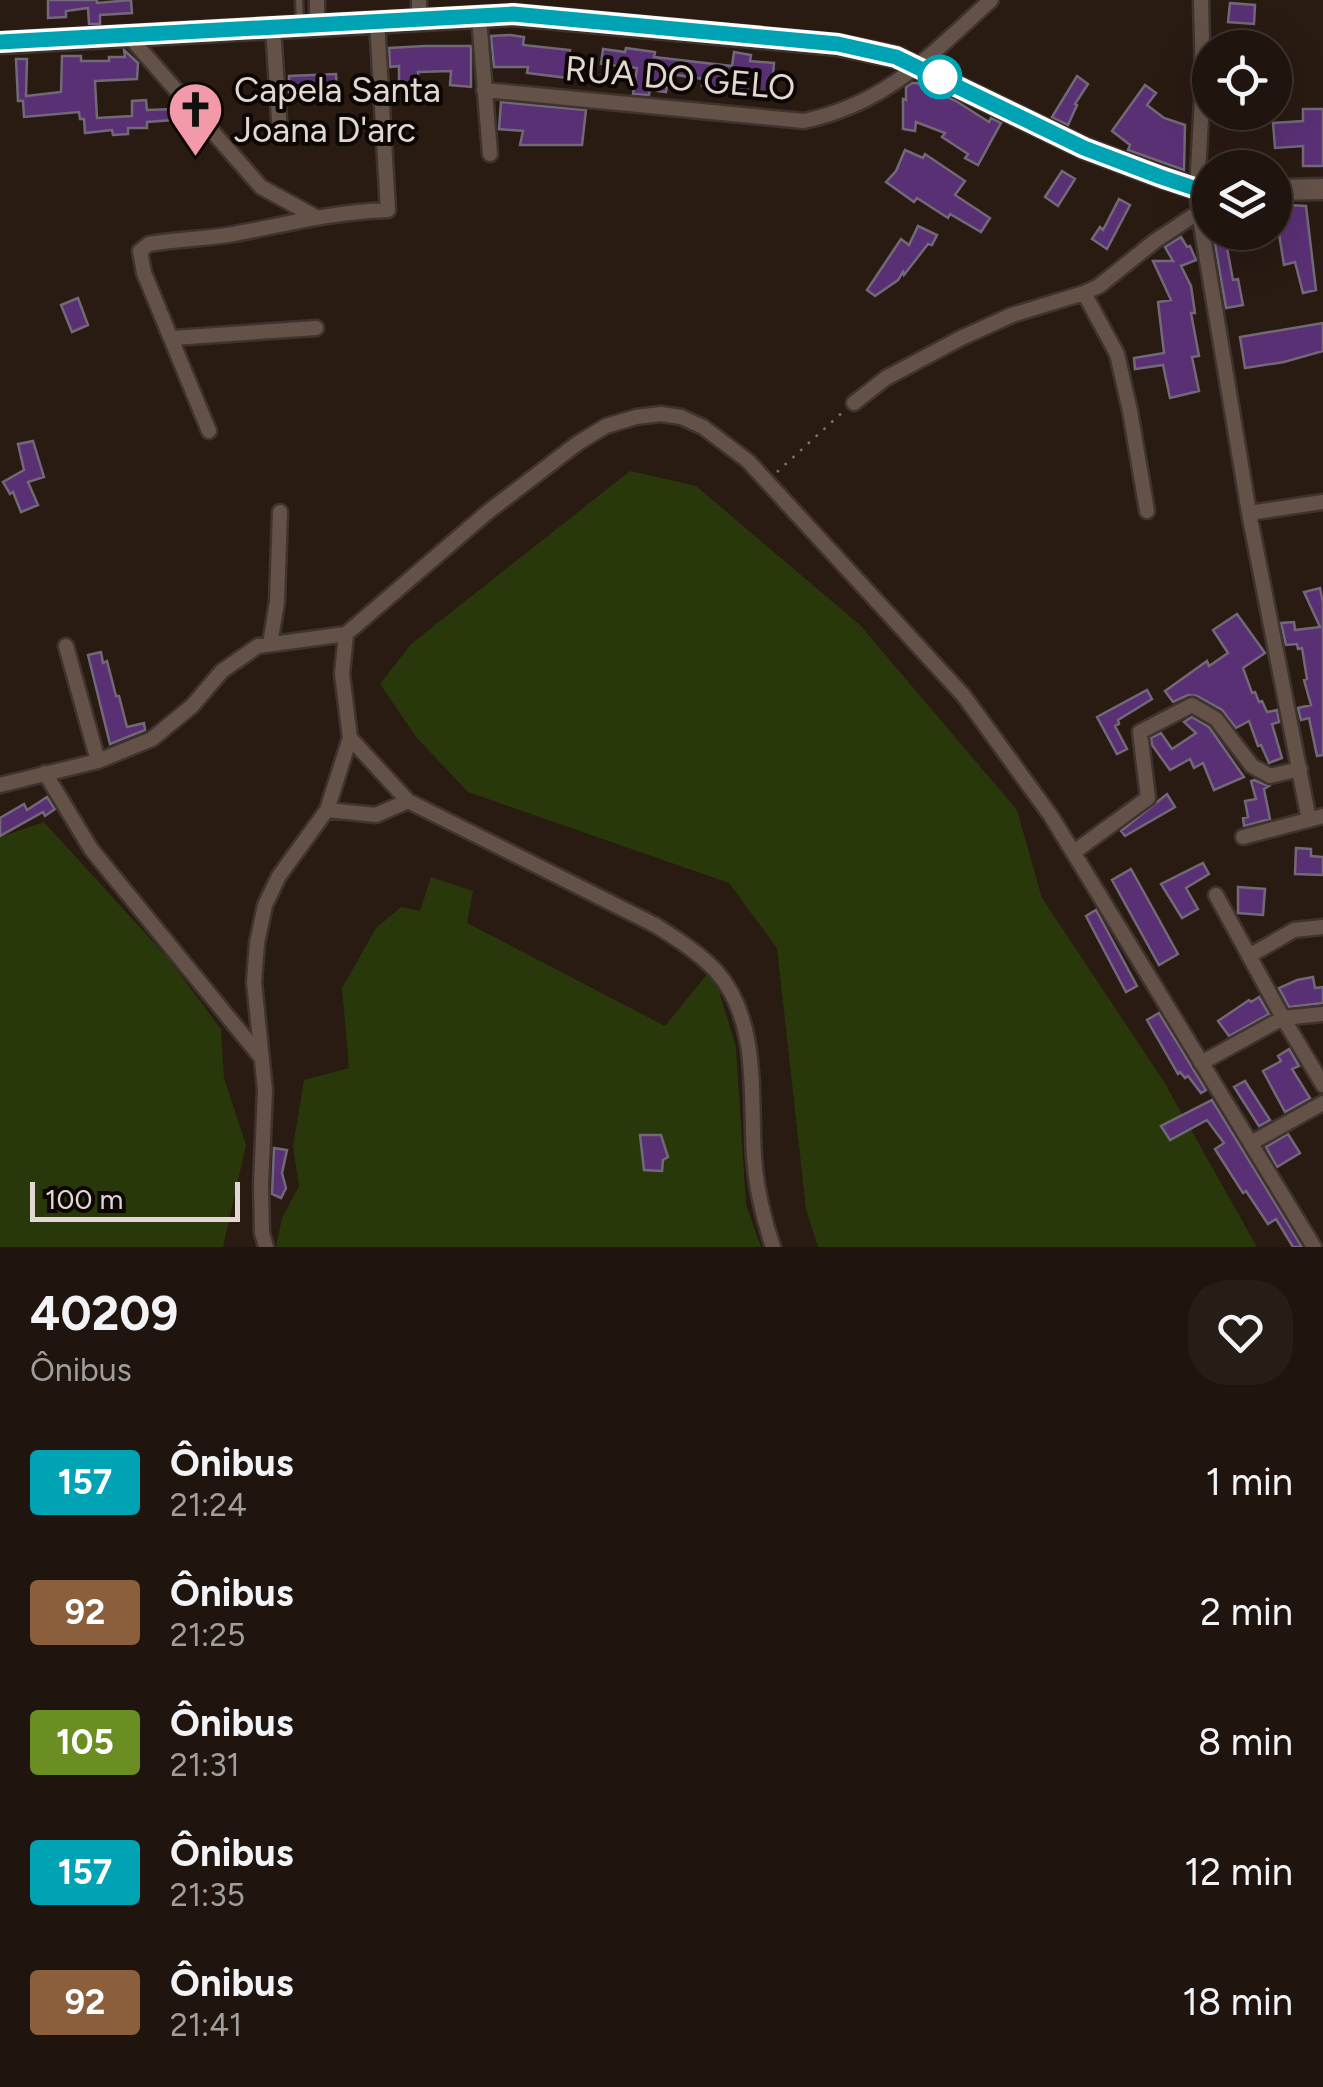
<!DOCTYPE html>
<html lang="pt">
<head>
<meta charset="utf-8">
<style>
  :root { --surface:#1f140e; --page:#271d17; --text:#f1f3f6; --muted:#a19e9e; --line:#3c332e }
  body { margin:0; font-family:Figtree,sans-serif; background:var(--page); color:var(--text); height:100vh; display:flex; flex-direction:column; font-size:38px; white-space:nowrap }
  * { box-sizing:border-box; margin:0 }
  p { font-size:32px; color:var(--muted) }
  .icon { flex:none; width:55px; height:55px; fill:none; stroke:currentColor; stroke-width:2; stroke-linecap:round; stroke-linejoin:round }
  .map { position:relative; height:1247px; overflow:hidden }
  .panel { display:flex; flex-direction:column; background:var(--surface); flex:1 }
  .panel>* { flex:none }
  .badge { padding:0 20px; border-radius:8px; font-size:35px; line-height:65px }
  .tools { position:absolute; left:1192px; top:30px; display:grid; gap:20px }
  .tools a { display:grid; place-items:center; width:100px; height:100px; border-radius:50%; background:var(--surface); box-shadow:0 10px 40px #0002,0 0 0 2px var(--line); font-size:50px }
  .scale { position:absolute; left:30px; bottom:25px; width:210px; box-sizing:border-box; padding-left:10px; border:5px solid #e2d7d2; border-top:0; font-size:28px; line-height:35px; white-space:nowrap; color:#e2d7d2; -webkit-text-stroke:8px #0d0704; paint-order:stroke }
  .map>.badge { position:absolute; translate:-50% -50%; box-shadow:0 0 0 5px #fff }
  .round { display:grid; place-items:center; flex:none; width:105px; height:105px; border-radius:40px; background:var(--page) }
  .headline { display:flex; align-items:center; justify-content:space-between; height:170px; padding:0 30px }
  h1 { font-size:48px; font-weight:700; line-height:75px }
  ul { padding:0; list-style:none }
  li { display:flex; align-items:center; gap:30px; height:130px; padding:0 30px }
  li div { flex:1 }
  li b { display:block; font-size:38px }
  li em { font-style:normal }
  li .badge { min-width:110px; font-weight:700; text-align:center }
  .map>svg:first-child { display:block }
  .green { fill:#28380b }
  .building { fill:#593074; stroke:#716878; stroke-width:2.5 }
  .lines { fill:none; stroke-linecap:round; stroke-linejoin:round }
  .service-casing { stroke:#3f332f; stroke-width:11 }
  .minor-casing { stroke:#3f332f; stroke-width:19 }
  .secondary-casing { stroke:#3f332f; stroke-width:25 }
  .path { stroke:#80736c; stroke-width:2.5; stroke-dasharray:2.5 8; stroke-linecap:butt }
  .service { stroke:#645249; stroke-width:6 }
  .minor { stroke:#645249; stroke-width:14 }
  .secondary { stroke:#645249; stroke-width:20 }
  .line-casing { stroke:#fff; stroke-width:22 }
  .line { stroke:#00a3b4; stroke-width:15 }
  .stop-dot { fill:#fff; stroke:#00a3b4; stroke-width:5 }
  .labels { text-anchor:middle; dominant-baseline:central; stroke-width:8; stroke-linejoin:round; paint-order:stroke }
  .street-label { font-size:35px; fill:#e2d7d2; stroke:#0d0704 }
  .poi-label { font-size:35px; fill:#e2d7d2; stroke:#0d0704; text-anchor:start }
</style>
</head>
<body>
<div class="map">
<svg width="1323" height="1247" viewBox="0 0 1323 1247">
  <rect width="100%" height="100%" fill="#291a12"/>
  <path class="green" d="M630,471L696,486L860,625L1017,810L1042,898L1163,1080L1257,1247H818L806,1209L777,948L729,883L468,792L416,737L380,684L411,644Z
    M44,822L168,958L221,1029L224,1078L246,1145L223,1247H0V837Z
    M431,877L473,891L467,923L665,1026L712,968L736,1047L746,1205L761,1247H276L282,1218L299,1186L293,1147L304,1080L349,1068L342,988L376,928L401,907L420,911Z"/>
  <path class="building" d="M48,0H97V3L131,0L132,13L100,15V24H89L88,8L66,11V17L48,18Z
    M1230,3L1255,5L1254,24L1228,22Z
    M510,35L524,37L523,45L570,50L568,78L527,73L528,67H494L491,36Z
    M425,46H471V87L450,85L451,71L418,72L419,82H399V66L390,67L389,48Z
    M626,48L655,52L654,57L732,66L734,52L751,55L750,61L774,63L771,98L728,93V90L702,86L703,79L669,74L666,92L650,90L649,95L633,94L637,68L601,64L603,49L625,52Z
    M124,50L138,63L137,79L95,81L97,118L132,116V101L146,100L147,110L173,109V120L147,122V128H128V134L113,135L112,130L85,133L84,119H80L79,112L24,117L23,101H18L16,59H27L26,96L61,92L62,56H81V61H109V57H125Z
    M336,74L337,91L289,92V76Z
    M1077,76L1088,84L1075,104L1077,105L1068,125L1052,117Z
    M912,83H917L956,101L989,122L991,118L1001,123L978,165L965,158L968,154L942,137L945,133L916,122L915,131L903,129V99L906,100V87Z
    M1145,85L1156,93L1147,105L1164,118L1185,125L1184,170L1128,150L1130,145L1112,131Z
    M501,102L586,110L582,145H520L523,131L499,129Z
    M1303,109H1323V166H1303V146L1275,148L1273,123L1303,121Z
    M905,150L923,158L925,154L965,181L955,195L990,218L981,232L950,214L948,218L917,198L914,202L886,182L896,171Z
    M1062,171L1075,179L1058,206L1045,197Z
    M1119,199L1130,205L1107,249L1092,239L1100,227L1103,230Z
    M1289,205L1306,206L1316,290L1303,293L1295,262L1284,265L1275,209Z
    M918,226L937,235L932,245L928,244L904,275L903,272L898,280L875,296L867,290L901,239L909,245Z
    M1181,237L1187,247L1190,246L1196,260L1181,266L1191,286L1195,313H1191L1199,356L1192,357L1199,391L1170,398L1163,365L1135,369L1134,358L1164,353L1158,302L1171,300L1153,261H1173L1165,247Z
    M1225,237L1233,280L1238,279L1243,305L1226,308L1214,238Z
    M78,298L88,325L72,332L61,305Z
    M1323,323V351L1284,362L1245,368L1240,337Z
    M33,441L44,477L28,482L38,505L21,512L13,492L10,494L3,482L24,470L18,444Z
    M1320,588L1323,603V755L1317,756L1309,718L1301,720L1298,708L1311,705L1304,680L1307,679L1302,648L1298,649L1297,644L1286,645L1281,623L1294,622L1295,630L1320,627L1304,592Z
    M1237,614L1265,653L1243,668L1252,693L1255,692L1259,702L1262,701L1267,712L1277,710L1279,722L1272,724L1282,758L1269,763L1261,745L1258,746L1249,721L1236,728L1222,710L1197,696L1188,695L1173,702L1165,691L1207,661L1209,666L1228,653L1213,630Z
    M101,652L103,663L107,661L116,696H119L127,727L144,723L145,730L110,744L88,655Z
    M1147,690L1152,699L1118,720L1119,724L1115,726L1127,749L1117,754L1097,717Z
    M1192,717L1209,727L1244,777L1214,790L1203,763L1194,768L1190,759L1170,770L1152,745L1151,738L1161,733L1172,749L1196,733L1184,722Z
    M1254,780L1269,786L1264,789L1270,819L1244,826L1243,818L1248,817L1245,801L1256,799L1251,781Z
    M1167,794L1175,807L1125,836L1121,831Z
    M47,797L55,809L45,816L43,812L0,836V818L24,804L27,810Z
    M1296,848L1311,849V856L1323,857V875L1295,874Z
    M1203,863L1209,874L1186,888L1198,909L1182,918L1161,884Z
    M1131,869L1178,954L1159,965L1112,880Z
    M1238,887L1265,889L1263,915L1238,913Z
    M1096,910L1137,986L1126,992L1086,916Z
    M1313,977L1315,988L1323,987V1003L1289,1007L1279,988L1297,980Z
    M1259,997L1269,1014L1229,1036L1218,1021L1249,1000L1251,1002Z
    M1159,1013L1206,1090L1201,1093L1188,1076L1185,1078L1180,1072L1178,1074L1147,1020Z
    M1289,1049L1299,1066L1292,1069L1310,1098L1285,1112L1263,1071L1281,1061L1278,1056Z
    M1245,1081L1270,1120L1259,1126L1234,1087Z
    M1212,1100L1302,1247H1293L1276,1219L1268,1224L1246,1191L1243,1193L1215,1149L1224,1143L1207,1120L1170,1140L1161,1126Z
    M1288,1134L1300,1153L1277,1167L1266,1147Z
    M640,1135H661L668,1157L663,1160L662,1171L644,1170Z
    M274,1148L287,1150L282,1173L286,1188L281,1198L272,1194Z"/>
  <g class="lines">
    <defs>
      <path id="service" d="M299,0L300,24"/>
      <path id="minor" d="M317,0V24
        M1201,0L1203,82L1197,189L1199,212L1249,513L1309,820
        M479,18L490,154
        M419,20V0
        M273,27L280,134
        M127,34L261,187L314,216
        M484,90L804,121C888,103 930,55 991,0
        M1084,293L1117,354L1130,411L1147,511
        M173,338L316,328
        M854,403L886,378L961,338L1012,315L1084,293L1099,286L1155,241L1199,212
        M209,431L144,273L140,251L149,244C177,239 206,239 234,234C288,224 332,212 388,210L377,21
        M1249,513L1323,502
        M346,634L342,674L350,738L408,801L655,925C677,939 698,952 716,971C760,1020 750,1096 754,1157C756,1188 763,1217 773,1247
        M270,644L277,602L280,512
        M66,646L98,761
        M45,773L91,849L260,1056
        M0,785L98,761L152,739L192,706L222,671L258,646L346,634L489,511L578,443L606,426L636,417L661,414L681,417L703,427L748,461L964,696L1051,816L1314,1247
        M327,810L376,815L408,801
        M1243,837L1323,816
        M1074,852L1148,798L1140,732L1192,705L1216,719L1252,766L1270,776L1300,769
        M1216,895L1283,1018L1323,1085
        M1249,956L1294,930L1323,927
        M1201,1063L1283,1018L1323,1014
        M1251,1143L1323,1103
        M266,1247L262,1233L261,1185L265,1090L254,982L257,943L265,905L279,876L327,810L350,738"/>
      <path id="secondary" d="M0,43L513,15L838,45L896,57L1084,148L1161,177L1197,189H1210
        M1275,190L1323,189"/>
    </defs>
    <use href="#service" class="service-casing"/>
    <use href="#minor" class="minor-casing"/>
    <use href="#secondary" class="secondary-casing"/>
    <path class="path" d="M777,472L845,410"/>
    <use href="#service" class="service"/>
    <use href="#minor" class="minor"/>
    <use href="#secondary" class="secondary"/>
  </g>
  <g class="lines">
    <defs>
      <path id="line" d="M0,42L513,14L838,44L896,57L1084,148L1161,177L1197,189H1210"/>
    </defs>
    <use href="#line" class="line-casing"/>
    <use href="#line" class="line"/>
  </g>
  <defs>
    <symbol id="church-pin" viewBox="-11 -11 22 30"><path d="M0 17L-7.5 6A9.5 9.5 0 1 1 7.5 6Z" fill="#f39aaa" stroke="#0d0704"/><path d="M-1.2-6h2.4v3.5h3.3v2.4h-3.3V6h-2.4V-.1h-3.3v-2.4h3.3Z" fill="#111"/></symbol>
  </defs>
  <g fill-rule="evenodd">
    <use href="#church-pin" x="164" y="78" width="63" height="86"/>
  </g>
  <circle class="stop-dot" cx="940" cy="77" r="20"/>
  <g class="labels">
    <g class="street-label">
      <text transform="translate(680 78) rotate(5)">RUA DO GELO</text>
    </g>
    <g class="poi-label">
      <text x="234" y="90">Capela Santa<tspan x="234" dy="40">Joana D'arc</tspan></text>
    </g>
  </g>
</svg>
<div class="tools">
<a><svg class="icon" aria-label="locate" viewBox="0 0 24 24"><circle cx="12" cy="12" r="6"/><path d="M12 2v4M12 18v4M2 12h4M18 12h4"/></svg></a>
<a><svg class="icon" aria-label="layers" viewBox="0 0 24 24"><path d="M12 4l9 5-9 5-9-5zM3 14l9 5 9-5"/></svg></a>
</div>
<div class="scale">100 m</div>
</div>
<section class="panel">
<div class="headline"><div><h1>40209</h1><p>Ônibus</p></div><a class="round"><svg class="icon" aria-label="heart" viewBox="0 0 24 24"><path d="M12 20l-8-8c-3-5 5-10 8-4 3-6 11-1 8 4z"/></svg></a></div>
<ul>
<li><span class="badge" style="background:#00a3b4;color:#fff">157</span><div><b>Ônibus</b><p>21:24</p></div><em>1 min</em></li>
<li><span class="badge" style="background:#8b5e3c;color:#fff">92</span><div><b>Ônibus</b><p>21:25</p></div><em>2 min</em></li>
<li><span class="badge" style="background:#6b8e23;color:#fff">105</span><div><b>Ônibus</b><p>21:31</p></div><em>8 min</em></li>
<li><span class="badge" style="background:#00a3b4;color:#fff">157</span><div><b>Ônibus</b><p>21:35</p></div><em>12 min</em></li>
<li><span class="badge" style="background:#8b5e3c;color:#fff">92</span><div><b>Ônibus</b><p>21:41</p></div><em>18 min</em></li>
</ul>
</section>
</body>
</html>
